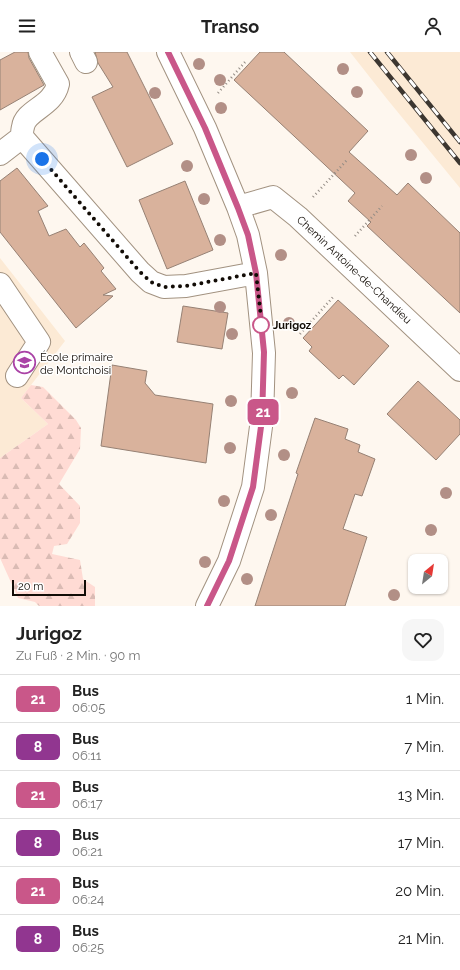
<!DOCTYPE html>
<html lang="de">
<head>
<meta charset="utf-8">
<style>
  :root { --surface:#fff; --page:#f6f6f6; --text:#222; --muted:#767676; --line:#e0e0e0 }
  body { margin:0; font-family:Raleway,sans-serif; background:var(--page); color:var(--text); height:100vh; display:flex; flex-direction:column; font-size:15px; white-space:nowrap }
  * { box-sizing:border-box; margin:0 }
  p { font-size:13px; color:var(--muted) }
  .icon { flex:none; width:22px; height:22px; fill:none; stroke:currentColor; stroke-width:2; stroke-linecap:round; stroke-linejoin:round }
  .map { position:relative; height:554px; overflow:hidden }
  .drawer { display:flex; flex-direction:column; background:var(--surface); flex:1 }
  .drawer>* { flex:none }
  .badge { padding:0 8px; border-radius:6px; font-size:14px; line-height:26px }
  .needle { width:26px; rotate:30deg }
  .fabs { position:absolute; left:408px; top:502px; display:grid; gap:8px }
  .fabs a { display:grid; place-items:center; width:40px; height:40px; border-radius:8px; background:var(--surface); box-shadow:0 1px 3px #0004; font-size:20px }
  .scale { position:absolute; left:12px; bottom:10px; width:74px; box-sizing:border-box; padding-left:4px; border:2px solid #120c06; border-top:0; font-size:11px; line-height:14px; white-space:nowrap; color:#120c06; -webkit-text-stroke:3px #fff; paint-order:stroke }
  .you { position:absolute; width:20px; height:20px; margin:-10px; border:3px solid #fff; border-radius:50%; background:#1a73e8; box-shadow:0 0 0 6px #1a73e833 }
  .map>.badge { position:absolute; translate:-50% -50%; box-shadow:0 0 0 2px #fff }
  .round { display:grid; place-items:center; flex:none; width:42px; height:42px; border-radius:12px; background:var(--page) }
  .overview { display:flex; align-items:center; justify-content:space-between; height:68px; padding:0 16px }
  h1 { font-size:19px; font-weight:700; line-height:30px }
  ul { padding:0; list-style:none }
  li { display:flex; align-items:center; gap:12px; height:48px; padding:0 16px; border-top:1px solid var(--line) }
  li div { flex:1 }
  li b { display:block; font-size:15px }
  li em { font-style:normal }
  li .badge { min-width:44px; font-weight:700; text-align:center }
  header { display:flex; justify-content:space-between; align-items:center; height:52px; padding:0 16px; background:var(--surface); font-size:18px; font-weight:700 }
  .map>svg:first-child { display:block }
  .built { fill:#fcead5 }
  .forest { fill:url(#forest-firs) }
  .building { fill:#d9b29c; stroke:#968174 }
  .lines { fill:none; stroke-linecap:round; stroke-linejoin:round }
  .minor-casing { stroke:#a29280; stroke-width:24 }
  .path { stroke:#928b84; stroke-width:2.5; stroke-dasharray:1 3; stroke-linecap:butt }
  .minor { stroke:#fff; stroke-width:22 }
  .rail-casing { stroke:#3c3630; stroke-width:4.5 }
  .rail { stroke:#fff; stroke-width:3; stroke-dasharray:9; stroke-linecap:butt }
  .tree { fill:#b28f86 }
  .line-casing { stroke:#fff; stroke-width:9 }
  .line { stroke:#c95789; stroke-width:6 }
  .walk { stroke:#120c06; stroke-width:4; stroke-dasharray:0 7.2 }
  .stop-dot { fill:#fff; stroke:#c95789; stroke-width:2 }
  .labels { text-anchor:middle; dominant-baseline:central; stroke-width:3; stroke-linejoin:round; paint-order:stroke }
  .street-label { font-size:11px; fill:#120c06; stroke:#fff }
  .stop-label { font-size:11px; font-weight:bold; fill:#120c06; stroke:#fff; text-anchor:start }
  .poi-label { font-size:11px; fill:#120c06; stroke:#fff; text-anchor:start }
</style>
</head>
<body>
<header><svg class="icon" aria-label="menu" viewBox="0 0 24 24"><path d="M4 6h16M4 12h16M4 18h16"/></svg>Transo<svg class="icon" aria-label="person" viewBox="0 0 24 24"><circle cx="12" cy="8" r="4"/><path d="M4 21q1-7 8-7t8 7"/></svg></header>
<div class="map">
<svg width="460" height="554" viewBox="0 0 460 554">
  <defs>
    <pattern id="forest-firs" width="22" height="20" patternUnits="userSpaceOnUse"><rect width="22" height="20" fill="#ffdbd4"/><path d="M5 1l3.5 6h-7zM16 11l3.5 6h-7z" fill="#dabbb4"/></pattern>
  </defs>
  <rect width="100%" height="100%" fill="#fef7ef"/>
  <path class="built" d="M350,0H460V136L387,47Z
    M0,206L65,289L21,346L48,372L0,406Z"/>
  <path class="forest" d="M31,333L43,335L76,368L81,376L80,397L59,432L80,454V471L67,492L54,494L52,502L80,508L83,527L95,535V554H39L35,550L18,546L0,506V406L48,372L21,346Z"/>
  <path class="building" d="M15,0H28L29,6L44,33L0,58V8Z
    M95,0H127L173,92L127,115L92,45L113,35L98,11Z
    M260,0H284L368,79L349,100L397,143L408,131L460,181V261L367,174L371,170L348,149L355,141L234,28Z
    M17,116L48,154L38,159L49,184L66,177L80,195L84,191L104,216L101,219L116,237L103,243L113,244L76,276L0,180V129Z
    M185,129L213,198L167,217L139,148Z
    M338,248L389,294L354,333L343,323L339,327L309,299L312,295L303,286Z
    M183,254L228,261L222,297L177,290Z
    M112,313L147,319L145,331L155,343L213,352L206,411L101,394Z
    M418,329L460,368V382L436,408L387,362Z
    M315,366L348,377L345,387L360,393L358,400L375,407L362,444L355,442L343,477L367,485L345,554H255L298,422L296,421Z"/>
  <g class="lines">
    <defs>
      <path id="minor" d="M81,0L86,10
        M168,0L205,76L238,155L248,183L256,221L264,301L262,367L253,435L229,509L207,554
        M22,85L140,220L151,230L164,235L186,234L256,221
        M22,85C22,82 22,78 23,75C25,58 53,55 58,32L40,0
        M0,102L22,85
        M238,155L273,145L298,165L460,318
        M0,232L39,290L17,324"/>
    </defs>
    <use href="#minor" class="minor-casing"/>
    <path class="path" d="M218,41L246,9
      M313,145L347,108
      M355,184L382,154
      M300,282L334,244"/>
    <use href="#minor" class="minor"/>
    <defs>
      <path id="rail" d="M370,0L460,111
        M387,0L460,90"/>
    </defs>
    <use href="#rail" class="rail-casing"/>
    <use href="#rail" class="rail"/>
  </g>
  <g class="tree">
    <circle cx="199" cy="12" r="6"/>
    <circle cx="343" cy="17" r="6"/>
    <circle cx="220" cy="28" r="6"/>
    <circle cx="357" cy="40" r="6"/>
    <circle cx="155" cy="41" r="6"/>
    <circle cx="221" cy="56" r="6"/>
    <circle cx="411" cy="103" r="6"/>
    <circle cx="187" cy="114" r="6"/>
    <circle cx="426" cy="126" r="6"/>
    <circle cx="204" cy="147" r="6"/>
    <circle cx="220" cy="188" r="6"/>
    <circle cx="281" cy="203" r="6"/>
    <circle cx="220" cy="255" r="6"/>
    <circle cx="289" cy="271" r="6"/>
    <circle cx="232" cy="282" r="6"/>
    <circle cx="292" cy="341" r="6"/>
    <circle cx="231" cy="349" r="6"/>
    <circle cx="230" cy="396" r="6"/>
    <circle cx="284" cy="403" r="6"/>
    <circle cx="446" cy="441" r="6"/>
    <circle cx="224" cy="449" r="6"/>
    <circle cx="271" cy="463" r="6"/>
    <circle cx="431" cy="478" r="6"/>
    <circle cx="205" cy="510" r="6"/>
    <circle cx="247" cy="527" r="6"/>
    <circle cx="394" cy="543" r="6"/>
  </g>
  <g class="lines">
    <defs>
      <path id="line" d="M168,0L205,76L238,156L248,183L256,221L264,300L262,367L253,435L229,509L207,554"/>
    </defs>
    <use href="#line" class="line-casing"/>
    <use href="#line" class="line"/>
    <path class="walk" d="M42,107L140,220L151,230L164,235L186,234L256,221L262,274L261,273"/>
  </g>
  <defs>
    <symbol id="school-ring" viewBox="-11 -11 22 22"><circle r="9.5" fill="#fff" stroke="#aa43a6" stroke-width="1.5"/><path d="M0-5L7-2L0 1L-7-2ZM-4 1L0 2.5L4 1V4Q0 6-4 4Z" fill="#aa43a6"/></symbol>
  </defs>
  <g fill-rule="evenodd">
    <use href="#school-ring" x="12" y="298" width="25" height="25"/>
  </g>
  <circle class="stop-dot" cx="261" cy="273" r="8"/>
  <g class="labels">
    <g class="street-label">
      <text transform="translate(354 218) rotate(43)">Chemin Antoine-de-Chandieu</text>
    </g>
    <g class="stop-label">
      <text x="273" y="273">Jurigoz</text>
    </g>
    <g class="poi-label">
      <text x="40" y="305">École primaire<tspan x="40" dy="13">de Montchoisi</tspan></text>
    </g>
  </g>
</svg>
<div class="fabs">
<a><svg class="needle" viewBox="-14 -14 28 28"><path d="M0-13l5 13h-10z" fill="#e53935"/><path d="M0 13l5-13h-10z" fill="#767676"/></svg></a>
</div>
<div class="scale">20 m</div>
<div class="you" style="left:42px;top:107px"></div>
<b class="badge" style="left:263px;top:360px;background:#c95789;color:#fff">21</b>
</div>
<section class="drawer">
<div class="overview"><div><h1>Jurigoz</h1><p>Zu Fuß · 2 Min. · 90 m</p></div><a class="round"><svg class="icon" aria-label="heart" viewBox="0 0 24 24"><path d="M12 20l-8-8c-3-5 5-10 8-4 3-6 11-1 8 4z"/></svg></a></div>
<ul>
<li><span class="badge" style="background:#c95789;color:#fff">21</span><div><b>Bus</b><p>06:05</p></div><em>1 Min.</em></li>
<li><span class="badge" style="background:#913690;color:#fff">8</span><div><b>Bus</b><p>06:11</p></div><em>7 Min.</em></li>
<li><span class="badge" style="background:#c95789;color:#fff">21</span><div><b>Bus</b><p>06:17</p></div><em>13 Min.</em></li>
<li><span class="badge" style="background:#913690;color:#fff">8</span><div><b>Bus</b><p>06:21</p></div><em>17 Min.</em></li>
<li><span class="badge" style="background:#c95789;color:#fff">21</span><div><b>Bus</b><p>06:24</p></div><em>20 Min.</em></li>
<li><span class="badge" style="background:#913690;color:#fff">8</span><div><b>Bus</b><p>06:25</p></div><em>21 Min.</em></li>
</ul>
</section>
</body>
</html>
